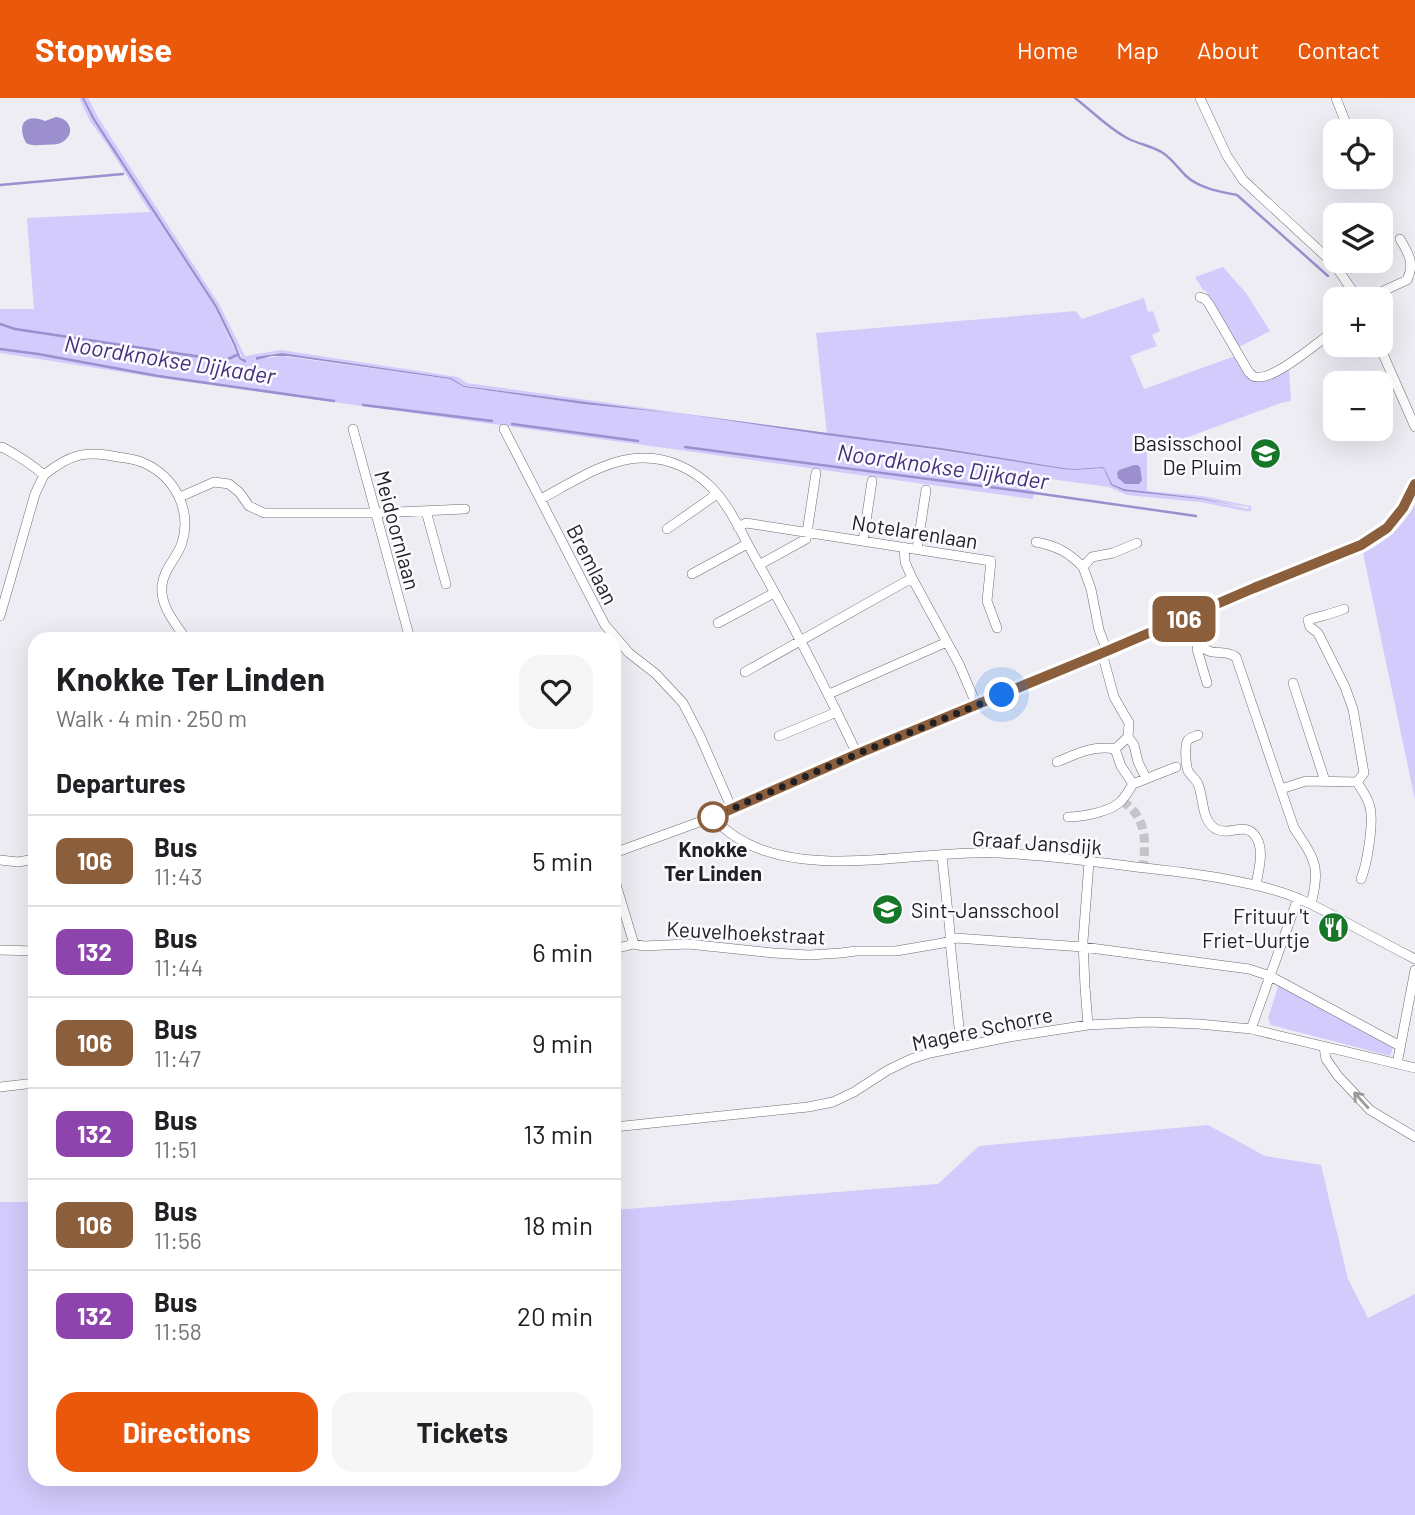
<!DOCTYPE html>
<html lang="en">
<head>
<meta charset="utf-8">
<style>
  :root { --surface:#fff; --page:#f6f6f6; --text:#202124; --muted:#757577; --line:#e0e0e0; --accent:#ea580c }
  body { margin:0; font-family:Barlow,sans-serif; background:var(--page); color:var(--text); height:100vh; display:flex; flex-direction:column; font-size:26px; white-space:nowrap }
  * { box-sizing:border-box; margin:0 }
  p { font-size:23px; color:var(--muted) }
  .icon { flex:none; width:38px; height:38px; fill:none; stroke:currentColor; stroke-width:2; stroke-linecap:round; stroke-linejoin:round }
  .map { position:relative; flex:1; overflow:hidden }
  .details { position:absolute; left:28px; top:534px; width:593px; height:854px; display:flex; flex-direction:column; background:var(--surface); border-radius:21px; box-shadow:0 7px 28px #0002 }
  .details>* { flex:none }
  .badge { padding:0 14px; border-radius:10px; font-size:24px; line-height:46px }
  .fabs { position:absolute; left:1323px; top:21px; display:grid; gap:14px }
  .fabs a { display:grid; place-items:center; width:70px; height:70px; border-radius:14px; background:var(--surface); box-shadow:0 7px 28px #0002; font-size:35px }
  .you { position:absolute; width:35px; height:35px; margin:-18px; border:5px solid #fff; border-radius:50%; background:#1a73e8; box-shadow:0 0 0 10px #1a73e833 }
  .map>.badge { position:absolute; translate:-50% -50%; box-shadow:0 0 0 4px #fff }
  h2 { padding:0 28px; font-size:26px; line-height:63px }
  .round { display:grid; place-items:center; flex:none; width:74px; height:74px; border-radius:21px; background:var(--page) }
  .headline { display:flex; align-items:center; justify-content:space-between; height:119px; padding:0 28px }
  h1 { font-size:33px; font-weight:700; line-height:52px }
  .cta { display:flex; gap:14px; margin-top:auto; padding:14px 28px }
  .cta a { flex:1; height:80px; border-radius:21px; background:var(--accent); color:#fff; font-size:28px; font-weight:700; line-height:80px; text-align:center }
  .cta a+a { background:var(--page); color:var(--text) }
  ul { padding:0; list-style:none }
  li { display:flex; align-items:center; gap:21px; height:91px; padding:0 28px; border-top:2px solid var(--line) }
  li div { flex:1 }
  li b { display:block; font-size:26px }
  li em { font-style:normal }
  li .badge { min-width:77px; font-weight:700; text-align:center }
  header { display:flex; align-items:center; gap:42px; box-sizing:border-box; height:98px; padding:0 35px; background:var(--accent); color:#fff }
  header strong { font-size:33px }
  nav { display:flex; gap:38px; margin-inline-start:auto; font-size:24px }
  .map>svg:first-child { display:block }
  .green { fill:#d3cbfc; fill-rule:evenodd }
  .water { fill:#9b8fce }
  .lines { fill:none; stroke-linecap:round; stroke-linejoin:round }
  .stream { stroke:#9b8fce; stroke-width:2.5 }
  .minor-tunnel { stroke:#c5c4ca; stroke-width:9; stroke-dasharray:9 4.5; stroke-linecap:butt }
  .minor-casing { stroke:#6e6d73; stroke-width:10 }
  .minor { stroke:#fff; stroke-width:9 }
  .oneway { stroke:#9b9b9c }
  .line-casing { stroke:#fff; stroke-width:16 }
  .line { stroke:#8b5e3c; stroke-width:10 }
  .walk { stroke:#212023; stroke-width:7; stroke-dasharray:0 12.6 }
  .stop-dot { fill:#fff; stroke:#8b5e3c; stroke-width:3.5 }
  .labels { text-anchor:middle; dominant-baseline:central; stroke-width:5; stroke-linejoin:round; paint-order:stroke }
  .poi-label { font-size:21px; fill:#212023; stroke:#fbfbff; text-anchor:end }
  .street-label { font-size:21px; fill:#212023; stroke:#fbfbff }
  .stop-label { font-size:21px; font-weight:bold; fill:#212023; stroke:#fbfbff }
  .water-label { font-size:23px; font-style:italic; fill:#45307b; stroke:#fbfbff }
</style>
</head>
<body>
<header>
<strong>Stopwise</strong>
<nav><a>Home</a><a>Map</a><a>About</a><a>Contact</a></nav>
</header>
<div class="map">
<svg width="1415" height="1417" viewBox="0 0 1415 1417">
  <rect width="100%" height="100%" fill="#eeedf4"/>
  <path class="green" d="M79,0H82L93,22L215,209L239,261H243L217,208L95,21L84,0H88L99,21L219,206L245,258L281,252L458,279L467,285L823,335L824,333L825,336L685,316L1075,372L1102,370L1104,371L1111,387L1124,393L1200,401L1248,411L1249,409L1200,400L1124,391L1112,386L1105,371L1103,369L1075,371L1063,370L941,350L827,336L816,235L1076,213L1082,221L1144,200L1148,214L1153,213L1160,233L1152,237L1157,248L1130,258L1144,291L1235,258L1248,279L1257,284L1289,271L1291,303L1281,305L1147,354V393L1202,398L1251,408V413H1245L1200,404L1127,397L1109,389L1036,379L1033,401L160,280L0,255V211H34L27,120L150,114L106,45L90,23ZM282,255L451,280L464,288L671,315L583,306L464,289L450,281L282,258L257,261L272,256Z
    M1223,169L1246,195L1270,233L1239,249L1205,192H1203L1195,179Z
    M1415,406V702L1363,455C1386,444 1403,428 1415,406Z
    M1279,886L1385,943L1393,950L1390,958L1271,927L1268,920Z
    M1208,1027L1265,1058L1321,1067L1348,1181L1368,1220L1415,1196V1417H0V1104H35V1381H614V1112L938,1086L979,1048Z"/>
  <path class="water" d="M82,0H84L95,21L217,208L235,245L241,260L246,262V265L239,261L233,246L215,209L93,22Z
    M56,19C69,20 76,34 64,43C58,48 50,46 42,47C35,47 32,48 26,45C16,26 26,15 45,23Z
    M282,255L451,280L464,288L672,315L583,306L464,289L450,281L288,258H272L256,262V259Z
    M685,316L941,350L1063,370L1075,371L1103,369L1105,371L1112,386L1124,391L1200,400L1249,410L1200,401L1124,393L1111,387L1104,371L1102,370L1075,372L1063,371L941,352L826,337Z
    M1134,367H1137L1140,369L1142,382L1139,386H1125L1118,380L1117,375L1119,372Z"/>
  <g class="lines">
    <path class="stream" d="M1075,0C1092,13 1108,30 1127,40C1138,46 1152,48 1163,55C1172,61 1178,70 1186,78C1199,90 1220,94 1237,97L1328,178
      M0,87L123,76
      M0,226L15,231L215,261L226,262L237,257
      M0,251L38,256L158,278L334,303
      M363,307L492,323
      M512,326L638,343
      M685,349L1042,396L1196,418"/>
    <path class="minor-tunnel" d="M1122,703C1147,719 1146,743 1143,770"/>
    <defs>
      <path id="minor" d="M1200,0L1227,58L1243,82L1335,167L1358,201
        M1336,0L1349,33
        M1200,199L1205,201L1209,206L1248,273C1252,277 1252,279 1258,279C1276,281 1319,243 1335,232
        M1366,201L1407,182C1415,166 1409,156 1400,141
        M1379,247L1415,329
        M353,331L410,541
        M504,331L605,527L629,555L656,576L683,605L700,638L732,711
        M0,350L2,349C17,357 31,366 44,377C70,356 86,352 118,359C126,360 136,361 144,365C175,379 192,412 182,445C177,460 163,472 162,488C160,508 175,525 186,541
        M180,399L214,384L229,386L239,394L249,408L264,415H375L465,411
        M541,401C571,385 609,359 644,360C669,360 693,371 711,389C731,409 742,437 756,461C792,525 826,590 857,656
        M426,413L446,486
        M738,429L746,425L991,463L987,503L997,530
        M667,431L717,396
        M863,443L872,383
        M1036,444C1057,448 1068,454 1083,469
        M904,449L905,464L912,480L959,566L977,608
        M917,451L926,392
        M759,467L806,441L816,375
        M692,476L747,446
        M0,518L35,396L44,377
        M1189,519L1198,543L1197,551L1207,585
        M718,525L774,495
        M1198,543C1210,562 1221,549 1236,559L1294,730C1315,762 1321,768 1311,806
        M1107,553L1099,532L1091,491L1083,469L1092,459L1113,455L1137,445
        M1102,555L1114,599L1129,625L1128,639L1115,651
        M745,574L912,480
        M1293,585L1325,683
        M829,596L947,544
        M1198,637C1196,638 1189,640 1188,642C1184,647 1186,668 1188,673C1191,678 1196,681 1198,686C1204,700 1201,723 1216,731C1230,739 1245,722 1256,739C1265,753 1258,773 1256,788
        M779,638L837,614
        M1128,639L1134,647L1138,664L1146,680
        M1115,651L1121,668L1133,686
        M1057,664C1076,656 1093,647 1115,651
        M1357,684C1362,692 1368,700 1370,709C1374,725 1367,766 1361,781
        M1133,686L1176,669
        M1281,691L1306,683L1357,684L1364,675L1353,611L1345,589L1318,535L1310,529L1308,522C1320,518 1332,516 1344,511
        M713,719C776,793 914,750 998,755C1044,757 1090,763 1136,769C1164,772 1192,775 1220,780C1246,785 1273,790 1297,800C1312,806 1326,814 1340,821C1365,835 1390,848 1415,861
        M1068,719C1082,719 1108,714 1119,705C1125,700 1129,692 1133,686
        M614,755L713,719L857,656L977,608L1254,490L1361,447L1387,430L1403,410L1415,385
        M942,758L950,834V843L961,948
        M0,762L18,764L35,761
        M614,780L634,846
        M614,851L634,846L643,848L688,846L773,855L809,857L841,855L856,853H896L943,845L956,840L1083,849L1249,871L1270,878L1400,948
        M0,852L35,853
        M1088,927L1085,889L1083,843L1089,764
        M1251,931L1298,800
        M1324,949L1326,961L1338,978L1370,1012L1415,1039
        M1397,966L1415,872
        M0,989L35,985
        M614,1029L808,1009L833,1004L854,994L888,972L911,961L930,955L1009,939L1088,927L1148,924L1199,926L1251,931L1415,970"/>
    </defs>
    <use href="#minor" class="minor-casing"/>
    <use href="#minor" class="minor"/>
  </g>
  <defs><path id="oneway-shaft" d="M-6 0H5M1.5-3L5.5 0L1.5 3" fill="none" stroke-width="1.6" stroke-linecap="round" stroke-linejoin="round" transform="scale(1.75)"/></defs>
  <use class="oneway" href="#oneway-shaft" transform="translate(1361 1002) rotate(-132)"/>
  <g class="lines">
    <defs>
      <path id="line" d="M713,719L857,656L1107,553L1254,490L1361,447L1387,430L1403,410L1415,386"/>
    </defs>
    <use href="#line" class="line-casing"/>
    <use href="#line" class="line"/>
    <path class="walk" d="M713,719L857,656L1002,597"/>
  </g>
  <defs>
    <symbol id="school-disc" viewBox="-11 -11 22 22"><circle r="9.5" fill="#167728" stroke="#fbfbff"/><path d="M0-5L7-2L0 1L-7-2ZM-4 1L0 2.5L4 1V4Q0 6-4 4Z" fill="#fff"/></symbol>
    <symbol id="restaurant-disc" viewBox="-11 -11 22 22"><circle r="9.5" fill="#167728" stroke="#fbfbff"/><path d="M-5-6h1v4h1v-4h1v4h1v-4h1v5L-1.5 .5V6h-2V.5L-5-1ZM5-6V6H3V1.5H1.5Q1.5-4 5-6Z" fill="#fff"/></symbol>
  </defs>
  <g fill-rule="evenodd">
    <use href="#school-disc" x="1248" y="338" width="35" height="35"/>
    <use href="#school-disc" x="870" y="794" width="35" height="35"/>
    <use href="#restaurant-disc" x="1316" y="812" width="35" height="35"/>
  </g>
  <circle class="stop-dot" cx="713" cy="719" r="14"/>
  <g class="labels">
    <g class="poi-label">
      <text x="1242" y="344">Basisschool<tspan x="1242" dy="24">De Pluim</tspan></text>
      <text x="911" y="811" text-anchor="start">Sint-Jansschool</text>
      <text x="1310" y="817">Frituur 't<tspan x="1310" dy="24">Friet-Uurtje</tspan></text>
    </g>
    <g class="street-label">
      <text transform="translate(398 432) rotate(75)">Meidoornlaan</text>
      <text transform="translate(915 433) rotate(9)">Notelarenlaan</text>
      <text transform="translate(593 466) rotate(63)">Bremlaan</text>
      <text transform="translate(1037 744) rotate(4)">Graaf Jansdijk</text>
      <text transform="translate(746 834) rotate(3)">Keuvelhoekstraat</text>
      <text transform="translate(982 930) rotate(-12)">Magere Schorre</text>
    </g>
    <g class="stop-label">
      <text x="713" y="750">Knokke<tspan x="713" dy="24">Ter Linden</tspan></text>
    </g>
    <g class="water-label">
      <text transform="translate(170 261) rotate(9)">Noordknokse Dijkader</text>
      <text transform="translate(943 368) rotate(8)">Noordknokse Dijkader</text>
    </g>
  </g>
</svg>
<div class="fabs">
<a><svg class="icon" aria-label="locate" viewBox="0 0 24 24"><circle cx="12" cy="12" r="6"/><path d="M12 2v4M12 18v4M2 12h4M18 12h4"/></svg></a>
<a><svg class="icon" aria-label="layers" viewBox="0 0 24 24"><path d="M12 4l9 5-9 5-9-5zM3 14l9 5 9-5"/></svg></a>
<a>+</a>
<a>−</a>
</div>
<div class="you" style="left:1002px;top:597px"></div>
<b class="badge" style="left:1184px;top:521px;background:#8b5e3c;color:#fff">106</b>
<section class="details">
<div class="headline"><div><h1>Knokke Ter Linden</h1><p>Walk · 4 min · 250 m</p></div><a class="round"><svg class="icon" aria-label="heart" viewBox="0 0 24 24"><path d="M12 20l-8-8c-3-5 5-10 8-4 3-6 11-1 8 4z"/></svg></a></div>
<h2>Departures</h2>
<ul>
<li><span class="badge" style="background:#8b5e3c;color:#fff">106</span><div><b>Bus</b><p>11:43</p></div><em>5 min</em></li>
<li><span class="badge" style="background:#8e44ad;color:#fff">132</span><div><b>Bus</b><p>11:44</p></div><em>6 min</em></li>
<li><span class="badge" style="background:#8b5e3c;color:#fff">106</span><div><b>Bus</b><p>11:47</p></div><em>9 min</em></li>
<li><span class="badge" style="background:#8e44ad;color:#fff">132</span><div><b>Bus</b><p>11:51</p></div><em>13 min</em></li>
<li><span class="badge" style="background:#8b5e3c;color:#fff">106</span><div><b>Bus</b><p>11:56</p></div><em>18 min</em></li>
<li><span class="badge" style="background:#8e44ad;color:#fff">132</span><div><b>Bus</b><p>11:58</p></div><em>20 min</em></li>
</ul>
<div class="cta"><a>Directions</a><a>Tickets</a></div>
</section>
</div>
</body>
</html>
